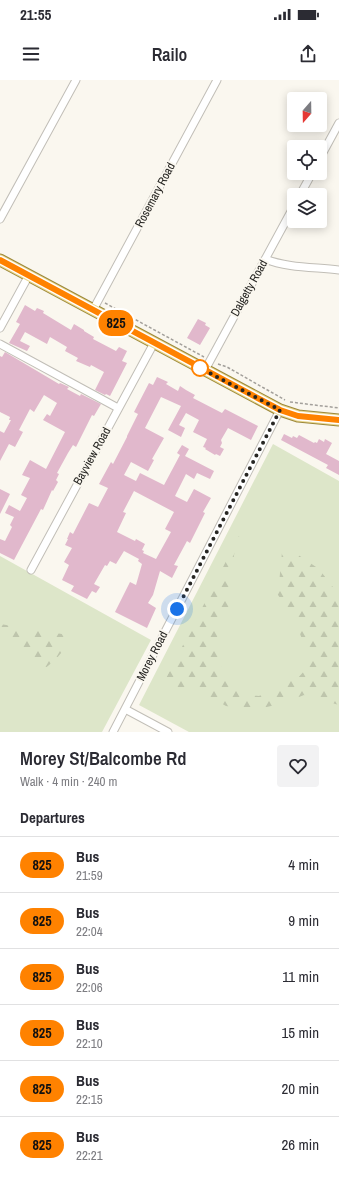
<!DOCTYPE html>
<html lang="en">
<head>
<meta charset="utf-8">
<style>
  :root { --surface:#fff; --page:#f2f2f3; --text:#2b2b33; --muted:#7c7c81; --line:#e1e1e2 }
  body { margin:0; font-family:"Archivo Narrow",sans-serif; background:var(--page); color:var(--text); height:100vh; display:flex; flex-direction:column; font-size:15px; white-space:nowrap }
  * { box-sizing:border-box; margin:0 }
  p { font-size:13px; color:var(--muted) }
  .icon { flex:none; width:22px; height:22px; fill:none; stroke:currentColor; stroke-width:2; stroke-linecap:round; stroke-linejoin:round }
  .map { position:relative; height:652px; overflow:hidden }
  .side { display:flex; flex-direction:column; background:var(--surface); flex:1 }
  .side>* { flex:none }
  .badge { padding:0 8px; border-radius:13px; font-size:14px; line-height:26px }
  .needle { width:26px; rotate:200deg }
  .controls { position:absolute; left:287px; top:12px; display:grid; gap:8px }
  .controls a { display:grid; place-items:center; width:40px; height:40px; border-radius:4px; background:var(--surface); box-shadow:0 2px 10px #0003; font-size:20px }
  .you { position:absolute; width:20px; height:20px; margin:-10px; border:3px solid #fff; border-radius:50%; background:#1a73e8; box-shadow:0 0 0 6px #1a73e833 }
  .map>.badge { position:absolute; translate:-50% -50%; box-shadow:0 0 0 2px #fff }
  h2 { padding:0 20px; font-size:15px; line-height:36px }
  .round { display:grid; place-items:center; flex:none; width:42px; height:42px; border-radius:4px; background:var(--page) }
  .head { display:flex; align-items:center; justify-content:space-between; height:68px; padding:0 20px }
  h1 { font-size:19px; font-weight:600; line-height:30px }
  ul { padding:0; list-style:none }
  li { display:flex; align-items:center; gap:12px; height:56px; padding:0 20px; border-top:1px solid var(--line) }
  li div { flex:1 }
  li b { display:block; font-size:15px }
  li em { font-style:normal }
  li .badge { min-width:44px; font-weight:700; text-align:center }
  .status { display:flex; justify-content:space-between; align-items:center; height:28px; padding:0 20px; background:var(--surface); direction:ltr }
  .status svg { height:11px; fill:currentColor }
  header { display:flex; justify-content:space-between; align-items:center; height:52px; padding:0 20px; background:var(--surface); font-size:18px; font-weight:600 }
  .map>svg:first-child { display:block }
  .green { fill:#dde6c9 }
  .forest { fill:url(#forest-firs) }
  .building { fill:#e1b8cc; fill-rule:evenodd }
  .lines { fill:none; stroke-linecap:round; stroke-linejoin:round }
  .street-casing { stroke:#c1beb7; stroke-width:9 }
  .primary-casing { stroke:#9c883a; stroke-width:13 }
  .path { stroke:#a3a09b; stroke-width:1.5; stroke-dasharray:3 2; stroke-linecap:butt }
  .street { stroke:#fff; stroke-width:7 }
  .primary { stroke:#e9d790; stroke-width:11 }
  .line-casing { stroke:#fff; stroke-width:9 }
  .line { stroke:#ff8200; stroke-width:6 }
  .walk { stroke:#272623; stroke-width:4; stroke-dasharray:0 7.2 }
  .stop-dot { fill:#fff; stroke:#ff8200; stroke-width:2 }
  .labels { text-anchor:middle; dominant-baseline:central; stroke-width:4; stroke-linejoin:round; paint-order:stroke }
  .street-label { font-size:12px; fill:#272623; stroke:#faf7ef }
</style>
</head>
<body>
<div class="status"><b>21:55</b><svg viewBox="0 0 49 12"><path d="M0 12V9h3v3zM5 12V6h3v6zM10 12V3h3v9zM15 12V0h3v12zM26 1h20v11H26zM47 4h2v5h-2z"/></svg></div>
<header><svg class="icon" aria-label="menu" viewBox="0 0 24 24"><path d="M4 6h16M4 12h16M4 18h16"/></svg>Railo<svg class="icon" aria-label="share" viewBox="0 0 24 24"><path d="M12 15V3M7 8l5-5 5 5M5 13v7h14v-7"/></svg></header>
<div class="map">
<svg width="339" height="652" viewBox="0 0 339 652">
  <defs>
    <pattern id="forest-firs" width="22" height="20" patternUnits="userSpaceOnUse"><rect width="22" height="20" fill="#dde6c9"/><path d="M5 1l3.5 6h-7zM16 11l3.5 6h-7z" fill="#bec5ac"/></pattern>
  </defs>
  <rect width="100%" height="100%" fill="#faf7ef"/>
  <path class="green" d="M273,364L339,401V652H189L139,625Z
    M0,476L151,560L102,652H0Z"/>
  <path class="forest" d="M240,454L234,475L229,526L219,547L216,566L220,584L228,602L242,614L259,616L271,610L282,597L297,599L306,589L309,573H307L295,540L276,512L279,504L282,472L288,468L319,489L339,515V625L304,615L284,623L258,629H244L226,626L198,610H186L164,602Z
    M0,544L68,555C70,570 50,584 41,592L28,572L0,551Z"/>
  <path class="building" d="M25,225L35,231L37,228L44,231L43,233L71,250L74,244L84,250V251L94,257L93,259L116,271L119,267L127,271L122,281L127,283L110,316L106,314L105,315L95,310L104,292L91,285L90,287L76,281L78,278L65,271L67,267L50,257L47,264L25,252L20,261L30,266L27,271L9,263L20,244L16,242Z
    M198,239L206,243L205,245L210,248L200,265L187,258Z
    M5,272L59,304L60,303L69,307L67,309L80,316L81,314L101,324L94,336L92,335L76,367L73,365L68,373L57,393L59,394L56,400L58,402L53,411L52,410L43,430L41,429L14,480L0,473V459L5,461L12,447L10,445L14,437L5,433L9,425L20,431L27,418L21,415L30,398L22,395L30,380L46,389L65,352L43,340L47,334L50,336L57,323L44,315L34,332L30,329L19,350L23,352L15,367L9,364L0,381V351L4,353L11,340H9L10,337L0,332V276L2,277Z
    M157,297L168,302L166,304L178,311L180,306L186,310L195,315L193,318L222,333L225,329L258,346L251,360L228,348L221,360L222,363L220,367L224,369L220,376L216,374L215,375L205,369L206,368L203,367L207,359L193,352L199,340L186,333L179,345L185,348L181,357L168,350L181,326L161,317L145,348L164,358L152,379L154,380L148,391L131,382L124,395L136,401L140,393L164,405L180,375L177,373L182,365L189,369L185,376L214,391L210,399L197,393L194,399L186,394L175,416L187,422L194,409L211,418L203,432L205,433L190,463L187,461L174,485L178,486L172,498L160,491L153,515L148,523L156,528L147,548L115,532L130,502L136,505L142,484L138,481L139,479L124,471L116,484L110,481L107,486L105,485L94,504L100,507L96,513L92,511L87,519L71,511L74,506L62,500L69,485L64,482L72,468L65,465L68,459H67L70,452L73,454L89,423L98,427L108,408L99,404L111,382L113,384L127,357V356L138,334L134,332L149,303L153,305ZM134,411L174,432L165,449L171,452L156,479L143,473L144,471L142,470L145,464L136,459L135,461L117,452L126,433L123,432Z
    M284,354L292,358L293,356L297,358L299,355L314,363L315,362L317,363L319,359L324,362L325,359L332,363L326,374L339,381V395L326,388L328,385L281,360Z
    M0,409L10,414L0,434Z"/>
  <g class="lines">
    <defs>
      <path id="street" d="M320,78L339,43
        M300,115L312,93
        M0,139L76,0
        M265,179C288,188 314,187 339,190
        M93,230L217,0
        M0,248L29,195
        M0,264L118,328
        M205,290L294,126
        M31,490L154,263
        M125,629L168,652
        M113,652L280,330"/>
      <path id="primary" d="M0,180L280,330L298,336L339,340"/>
    </defs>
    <use href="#street" class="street-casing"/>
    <use href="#primary" class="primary-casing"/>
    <path class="path" d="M105,223L204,277
      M218,284L227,287L285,320
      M290,322L339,328"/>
    <use href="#street" class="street"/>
    <use href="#primary" class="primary"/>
  </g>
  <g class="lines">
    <defs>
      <path id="line" d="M0,180L280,330L298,336L339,340"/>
    </defs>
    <use href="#line" class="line-casing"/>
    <use href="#line" class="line"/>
    <path class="walk" d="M177,529L280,330L200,288"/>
  </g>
  <circle class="stop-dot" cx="200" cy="288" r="8"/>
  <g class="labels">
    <g class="street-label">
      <text transform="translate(155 115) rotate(-62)">Rosemary Road</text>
      <text transform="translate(249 208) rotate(-61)">Dalgetty Road</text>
      <text transform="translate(92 376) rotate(-61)">Bayview Road</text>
      <text transform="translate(152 576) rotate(-63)">Morey Road</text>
    </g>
  </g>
</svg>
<div class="controls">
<a><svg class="needle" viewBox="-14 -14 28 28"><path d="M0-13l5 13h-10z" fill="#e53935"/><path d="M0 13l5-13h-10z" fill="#7c7c81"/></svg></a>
<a><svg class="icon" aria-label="locate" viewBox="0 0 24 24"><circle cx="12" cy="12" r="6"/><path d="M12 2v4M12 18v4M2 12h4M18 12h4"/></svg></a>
<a><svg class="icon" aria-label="layers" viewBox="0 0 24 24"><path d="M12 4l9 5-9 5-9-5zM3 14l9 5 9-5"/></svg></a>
</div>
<div class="you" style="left:177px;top:529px"></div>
<b class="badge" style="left:116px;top:243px;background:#ff8200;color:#111">825</b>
</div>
<section class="side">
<div class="head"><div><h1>Morey St/Balcombe Rd</h1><p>Walk · 4 min · 240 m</p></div><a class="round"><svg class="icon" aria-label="heart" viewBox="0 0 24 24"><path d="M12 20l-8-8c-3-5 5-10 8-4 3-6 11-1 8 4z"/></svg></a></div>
<h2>Departures</h2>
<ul>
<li><span class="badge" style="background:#ff8200;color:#111">825</span><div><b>Bus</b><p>21:59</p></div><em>4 min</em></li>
<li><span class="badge" style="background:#ff8200;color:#111">825</span><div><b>Bus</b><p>22:04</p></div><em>9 min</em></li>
<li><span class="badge" style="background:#ff8200;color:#111">825</span><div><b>Bus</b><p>22:06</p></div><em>11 min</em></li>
<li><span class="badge" style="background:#ff8200;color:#111">825</span><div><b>Bus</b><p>22:10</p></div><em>15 min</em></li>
<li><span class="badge" style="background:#ff8200;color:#111">825</span><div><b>Bus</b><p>22:15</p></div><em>20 min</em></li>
<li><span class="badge" style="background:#ff8200;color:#111">825</span><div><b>Bus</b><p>22:21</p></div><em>26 min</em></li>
</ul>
</section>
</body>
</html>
